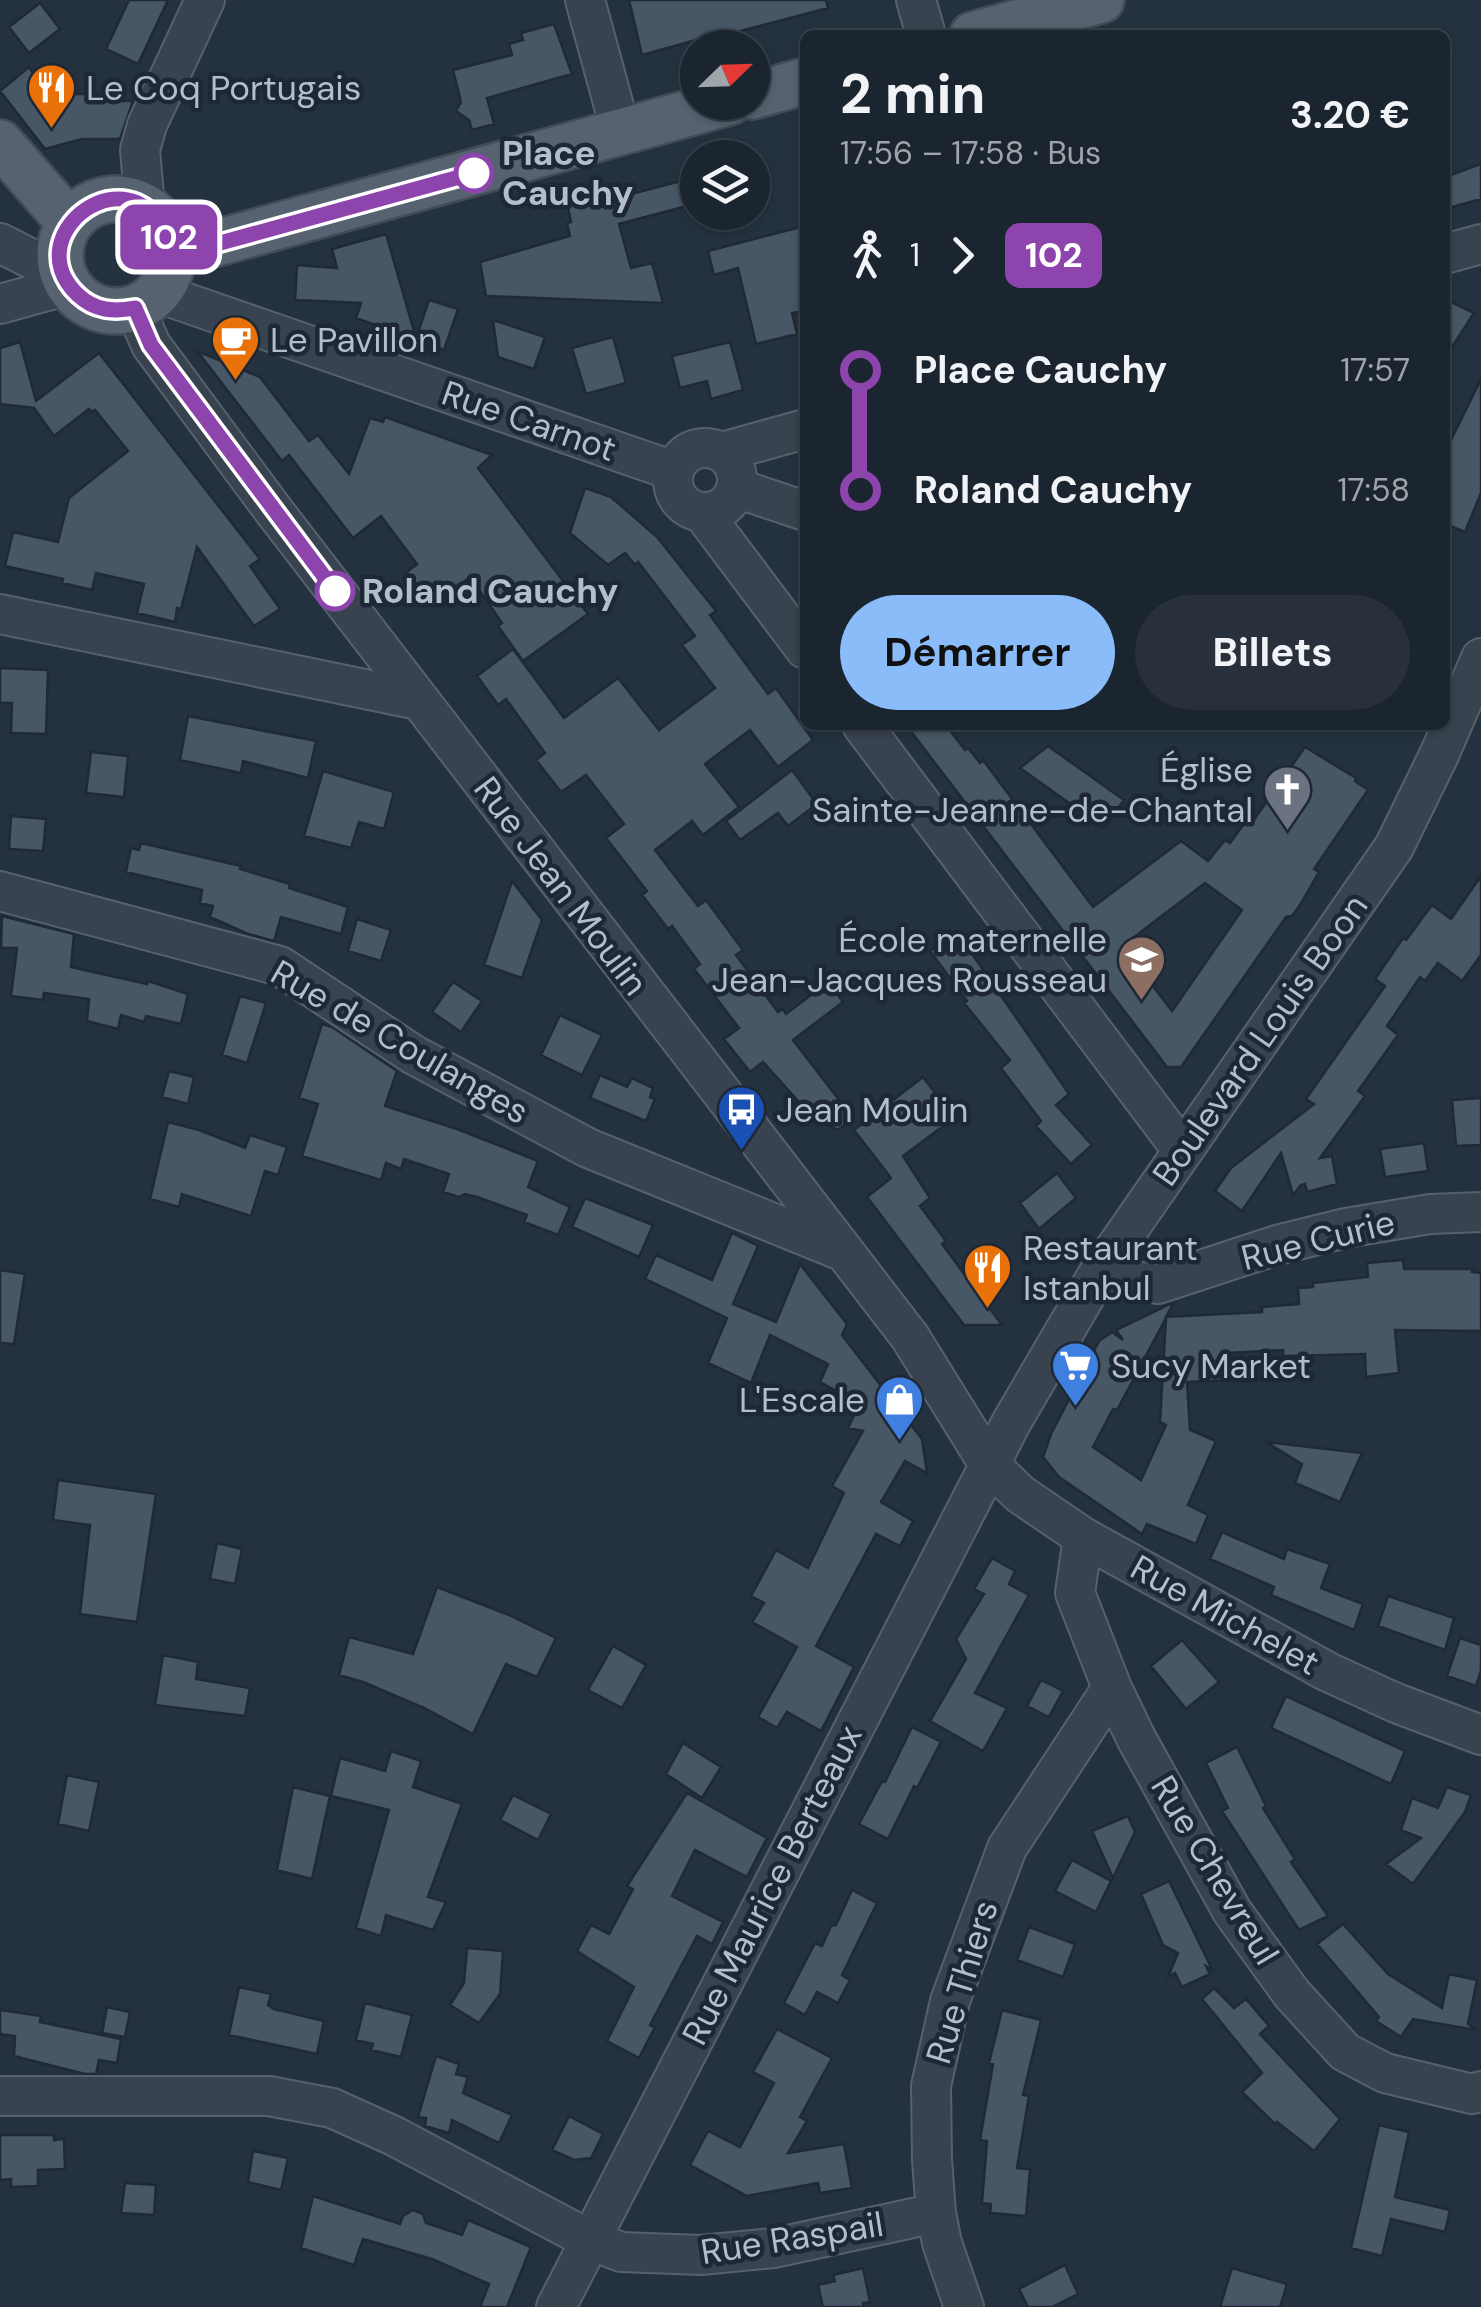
<!DOCTYPE html>
<html lang="fr">
<head>
<meta charset="utf-8">
<style>
  :root { --surface:#1b252f; --page:#28313b; --text:#f1f3f6; --muted:#a0a5aa; --line:#39424b; --accent:#8abcf9 }
  body { margin:0; font-family:"DM Sans",sans-serif; background:var(--page); color:var(--text); height:100vh; display:flex; flex-direction:column; font-size:38px; white-space:nowrap }
  * { box-sizing:border-box; margin:0 }
  p { font-size:32px; color:var(--muted) }
  .icon { flex:none; width:55px; height:55px; fill:none; stroke:currentColor; stroke-width:2; stroke-linecap:round; stroke-linejoin:round }
  .map { position:relative; flex:1; overflow:hidden }
  .sheet { position:absolute; left:800px; top:30px; width:650px; height:700px; display:flex; flex-direction:column; background:var(--surface); border-radius:15px; box-shadow:0 2px 8px #0004,0 0 0 2px var(--line) }
  .sheet>* { flex:none }
  .badge { padding:0 20px; border-radius:15px; font-size:35px; line-height:65px }
  .needle { width:65px; rotate:67deg }
  .tools { position:absolute; left:680px; top:30px; display:grid; gap:20px }
  .tools a { display:grid; place-items:center; width:90px; height:90px; border-radius:50%; background:var(--surface); box-shadow:0 2px 8px #0004,0 0 0 2px var(--line); font-size:50px }
  .map>.badge { position:absolute; translate:-50% -50%; box-shadow:0 0 0 5px #fff }
  .legs { display:flex; align-items:center; gap:15px; height:110px; padding:0 40px; font-size:32px }
  .legs p { margin-inline-start:auto }
  .head { display:flex; align-items:center; justify-content:space-between; height:170px; padding:0 40px }
  h1 { font-size:55px; font-weight:700; line-height:75px }
  .button { display:flex; gap:20px; margin-top:auto; padding:20px 40px }
  .button a { flex:1; height:115px; border-radius:60px; background:var(--accent); color:#111; font-size:40px; font-weight:700; line-height:115px; text-align:center }
  .button a+a { background:var(--page); color:var(--text) }
  ul { padding:0 40px; list-style:none }
  li { display:flex; align-items:center; gap:35px; height:120px; font-size:38px }
  li i { display:grid; place-items:center; width:15px; height:100%; margin:0 12px; background:currentColor }
  li i::after { content:''; width:25px; height:25px; margin:-12px; border:8px solid; border-radius:50%; background:var(--surface) }
  li p { margin-inline-start:auto }
  li:first-child i { background:linear-gradient(#0000 50%,currentColor 0) }
  li:last-child i { background:linear-gradient(currentColor 50%,#0000 0) }
  .map>svg:first-child { display:block }
  .building { fill:#485765; stroke:#1f2a36; stroke-width:2.5; fill-rule:evenodd }
  .lines { fill:none; stroke-linecap:round; stroke-linejoin:round }
  .minor-casing { stroke:#56616d; stroke-width:42 }
  .major-casing { stroke:#414c58; stroke-width:50 }
  .minor { stroke:#38434f; stroke-width:38 }
  .major { stroke:#56626f; stroke-width:45 }
  .line-1-casing { stroke:#fff; stroke-width:22 }
  .line-1 { stroke:#8e44ad; stroke-width:15 }
  .stop-1-dot { fill:#fff; stroke:#8e44ad; stroke-width:5 }
  .labels { text-anchor:middle; dominant-baseline:central; stroke-width:9; stroke-linejoin:round; paint-order:stroke }
  .poi-label { font-size:35px; fill:#b4beca; stroke:#1d2834; text-anchor:start }
  .stop-label { font-size:35px; font-weight:bold; fill:#b4beca; stroke:#1d2834; text-anchor:start }
  .street-label { font-size:35px; fill:#b4beca; stroke:#1d2834 }
</style>
</head>
<body>
<div class="map">
<svg width="1481" height="2307" viewBox="0 0 1481 2307">
  <rect width="100%" height="100%" fill="#24313f"/>
  <path class="building" d="M129,0H168L138,64L106,49Z
    M629,0H826L828,8L733,33L734,39L705,47L703,38L642,55Z
    M40,3L60,29L29,53L9,27Z
    M554,24L572,74L487,98L494,124L472,130L469,120L456,111L461,102L453,70L512,55L509,44L523,40L521,33Z
    M29,67L47,94H124L120,101H133L120,139H82L45,149L0,91Z
    M1481,164V199L1445,209V177Z
    M681,181L687,206L619,224L631,268L652,263L663,303L486,296L480,262L570,236L567,223L571,222L567,204L618,191L620,197Z
    M805,226V311L792,313L797,334L756,344L738,268L714,275L708,251Z
    M386,234L416,338L429,300L458,309L444,350L356,318L361,303L295,300L297,265L337,268L332,249Z
    M1445,299L1474,313L1445,358Z
    M493,320L545,337L534,369L498,357Z
    M613,337L626,383L586,394L572,348Z
    M20,342L36,401L99,353L260,559L250,566L280,609L254,626L197,547L181,609L177,608L175,622L137,613L144,584L96,573L92,590L62,583L63,579L5,566L13,532L58,542L69,498L128,451L95,410L92,412L89,409L54,436L34,408L0,404V348Z
    M730,342L743,390L711,399L707,381L680,388L672,356Z
    M197,351L260,377L309,441L318,435L349,474L370,418L383,422L385,417L492,455L478,468L588,614L523,661L498,626L502,623L470,577L433,606L407,572L417,564L381,516L353,538L289,455L282,461Z
    M1481,379V493L1465,532L1445,524V452Z
    M585,488L611,497L657,537L716,611L710,615L768,694L776,688L813,740L778,767L750,730L705,764L739,807L703,835L692,821L655,850L698,906L706,900L743,950L736,955L778,1012L783,1009L786,1014L828,982L843,1002L793,1040L853,1118L838,1130L815,1120L763,1062L750,1072L724,1039L739,1028L694,969L700,964L672,926L668,929L642,895L647,891L606,838L624,824L586,775L561,792L536,760L545,753L506,699L498,705L477,676L513,649L564,718L618,678L659,730L715,688L682,645L695,636L638,562L635,565L625,553L608,565L570,533Z
    M0,668L48,670L46,734L11,733L12,703H0Z
    M188,716L316,741L308,778L243,761L241,773L180,760Z
    M906,725H946L965,750L968,748L980,763L983,760L1093,907L1181,841L1208,861L1225,840L1230,843L1246,821L1251,824L1305,747L1356,778L1355,781L1368,790L1314,869L1319,872L1300,905L1292,916L1286,917L1181,1067H1167ZM1205,883L1242,910L1172,1011L1131,957L1138,952L1129,941Z
    M1048,746L1124,800L1104,828L1020,768Z
    M91,752L128,756L124,797L86,793Z
    M792,770L817,804L788,826L778,813L740,840L726,821Z
    M323,771L394,792L384,829L359,822L351,848L304,836Z
    M11,816L46,819L43,851L9,849Z
    M141,843L241,866L240,869L290,884L289,888L348,907L341,934L281,917L274,941L248,934L210,917L213,906L200,903L202,890L126,872L131,848L139,850Z
    M1481,876V955L1462,981L1438,963L1425,981L1420,977L1387,1026L1398,1035L1358,1091L1365,1096L1320,1158L1332,1156L1337,1184L1307,1192L1305,1184L1301,1185L1293,1195L1281,1153L1242,1211L1215,1191L1231,1168L1314,1104L1306,1099L1385,986L1375,979L1403,938L1406,940L1432,905L1451,919Z
    M512,881L542,920L522,978L484,965Z
    M2,916L74,934L71,967L147,984L148,981L188,994L181,1024L146,1016L144,1022L121,1015L118,1029L87,1021L89,999L44,993L43,1000L11,996L17,948H1Z
    M357,919L391,930L381,961L348,951Z
    M957,932L1069,1094L1056,1105L1092,1145L1071,1164L1036,1126L1041,1121L1001,1068L1010,1060L964,1003L967,1001L930,951Z
    M453,982L482,1001L461,1032L432,1012Z
    M240,996L266,1003L247,1063L222,1055Z
    M560,1015L602,1035L582,1075L541,1055Z
    M322,1024L332,1027L397,1071L385,1106L457,1129L538,1161L528,1187L570,1207L558,1235L524,1222L527,1215L477,1197L465,1194L459,1197L443,1192L449,1174L404,1159L401,1169L386,1163L381,1180L302,1156L318,1104L299,1098Z
    M169,1071L194,1077L188,1104L162,1097Z
    M600,1075L627,1087L632,1078L653,1088L650,1097L655,1099L646,1121L590,1098Z
    M923,1077L954,1118L903,1156L930,1198L920,1206L946,1241L942,1244L1002,1325H964L867,1197L891,1178L854,1130Z
    M1481,1098V1145L1456,1146L1452,1100Z
    M168,1122L199,1130L245,1148L250,1135L287,1147L278,1175L265,1171L251,1216L182,1194L179,1207L150,1199Z
    M1424,1143L1428,1171L1385,1177L1380,1149Z
    M1057,1173L1076,1198L1039,1229L1020,1203Z
    M585,1198L653,1225L639,1257L572,1227Z
    M732,1233L758,1246L733,1304L776,1322L800,1264L847,1324L842,1335L922,1439L927,1473L905,1461L881,1502L913,1521L900,1546L876,1534L816,1646L854,1667L821,1731L787,1712L777,1728L758,1717L797,1647L752,1622L764,1603L751,1596L776,1550L808,1568L844,1493L832,1486L863,1431L848,1428L856,1411L835,1398L838,1392L820,1382L828,1364L770,1335L751,1383L708,1363L727,1318L645,1279L656,1255L712,1280Z
    M1403,1260L1404,1269H1472V1272L1481,1273V1331L1395,1330L1399,1373L1366,1377L1365,1354L1283,1356V1350L1229,1353L1231,1380L1187,1382L1190,1430L1216,1441L1188,1505L1208,1515L1196,1544L1147,1524L1142,1534L1059,1477L1043,1457L1051,1434L1099,1341L1112,1332L1123,1340L1116,1330L1174,1302L1166,1317L1262,1312V1307L1299,1304L1298,1288L1313,1287V1283L1368,1277L1367,1263ZM1166,1318L1160,1422L1166,1425L1141,1480L1093,1447L1113,1409L1117,1410Z
    M0,1270L25,1274L14,1344L0,1343Z
    M1266,1442L1362,1453L1340,1502L1295,1483L1302,1464Z
    M58,1480L156,1494L137,1622L80,1614L90,1525L53,1520Z
    M1222,1532L1284,1559L1287,1549L1330,1564L1321,1588L1363,1604L1354,1630L1271,1595L1274,1587L1210,1559Z
    M217,1543L242,1549L235,1584L210,1579Z
    M992,1558L1015,1571L1009,1584L1029,1595L975,1693L1007,1708L983,1751L930,1721L966,1659L956,1639L984,1594L974,1589Z
    M437,1587L509,1615L556,1638L537,1677L506,1664L473,1734L424,1708L363,1682L339,1675L349,1637L413,1654Z
    M1388,1596L1454,1618L1445,1650L1378,1626Z
    M1460,1638L1481,1645V1670L1476,1686L1447,1676Z
    M1182,1640L1219,1682L1186,1709L1151,1666Z
    M613,1646L646,1665L622,1708L588,1690Z
    M163,1655L198,1662L196,1679L250,1688L245,1716L155,1705Z
    M1041,1680L1063,1691L1049,1717L1027,1706Z
    M1286,1696L1405,1751L1391,1784L1271,1728Z
    M912,1727L941,1742L917,1788L914,1786L888,1839L859,1824L882,1781L885,1782Z
    M683,1743L721,1767L702,1798L666,1774Z
    M1237,1747L1266,1806L1263,1808L1295,1859L1291,1862L1328,1916L1299,1930L1222,1811L1228,1808L1206,1763Z
    M391,1751L421,1761L413,1787L462,1804L428,1897L446,1902L433,1930L386,1915L381,1936L356,1928L389,1810L331,1796L340,1758L385,1771Z
    M67,1775L99,1782L89,1831L58,1824Z
    M293,1787L330,1796L312,1879L277,1870Z
    M1447,1787L1471,1795L1465,1812L1413,1884L1386,1864L1421,1838L1401,1830L1412,1798L1438,1808Z
    M687,1793L767,1838L747,1877L695,1850L672,1896L723,1922L712,1944L697,1936L650,2025L655,2027L639,2058L607,2041L634,1987L577,1951L591,1925L609,1934L633,1889L627,1886Z
    M513,1795L551,1814L538,1840L500,1820Z
    M1128,1816L1135,1832L1113,1878L1092,1831Z
    M1072,1860L1111,1881L1096,1912L1055,1891Z
    M1169,1881L1212,1969L1206,1966L1210,1974L1182,1987L1175,1973L1168,1977L1178,1953L1163,1945L1141,1894Z
    M852,1890L877,1903L842,1975L850,1980L838,2003L817,1992L805,2015L784,2003L815,1943L822,1946L831,1926L836,1925Z
    M1343,1924L1388,1974L1442,2008L1449,1974L1477,1980L1468,2024L1476,2030L1413,2019L1401,2037L1376,2021L1379,2017L1317,1944Z
    M1029,1927L1075,1944L1063,1977L1017,1960Z
    M467,1948L503,1951L500,1994L479,2023L450,2005L464,1983Z
    M239,1987L271,1994L268,2005L274,2009L324,2021L317,2054L229,2035Z
    M1214,1988L1234,2008L1246,1999L1269,2026L1260,2034L1340,2119L1314,2151L1277,2122L1275,2124L1242,2092L1262,2073L1202,1999Z
    M365,2003L412,2015L401,2057L371,2050L373,2044L356,2040Z
    M107,2007L130,2012L125,2037L102,2033Z
    M0,2010L41,2016L40,2022L121,2039L117,2063L99,2060L96,2074H85L14,2056L15,2036L0,2034Z
    M1002,2010L1041,2020L1023,2095L1029,2096L1017,2168L1030,2169L1026,2216L990,2213L991,2204L982,2203L987,2141L980,2140L993,2064L989,2063Z
    M777,2029L832,2058L800,2117L807,2121L788,2153L844,2144L852,2188L820,2193L818,2183L747,2196L690,2165L708,2131L740,2147L774,2083L753,2072Z
    M436,2056L459,2064L456,2074L468,2077L463,2093L512,2115L499,2143L452,2120L449,2133L425,2126L426,2118L418,2117Z
    M569,2116L603,2134L591,2158L574,2160L552,2150Z
    M1379,2125L1409,2132L1395,2197L1450,2210L1445,2232L1391,2219L1382,2256L1351,2248Z
    M0,2135H54V2140L64,2139L65,2169L38,2170V2186L11,2187V2179L0,2180Z
    M253,2151L288,2158L281,2190L248,2182Z
    M125,2183L156,2185L154,2215L121,2213Z
    M313,2196L400,2224L403,2216L413,2210L423,2214L426,2223L462,2235L468,2220L531,2247L507,2307H480L489,2284L432,2259L363,2239L354,2265L301,2248Z
    M1065,2265L1078,2294L1052,2307H1028L1019,2289Z
    M863,2268L870,2302L863,2303L864,2307H823L818,2285L835,2281L833,2275Z
    M1232,2268L1287,2284L1280,2307H1220Z"/>
  <g class="lines">
    <defs>
      <path id="minor" d="M585,0L621,132
        M916,0L926,35
        M145,206L140,150L147,125L205,0
        M0,243L61,274
        M1445,254L1481,244
        M158,293L674,471
        M0,304L69,285
        M135,308L151,345L274,511L910,1337L988,1463L1020,1494L1083,1537L1328,1672L1396,1703L1481,1735
        M673 480a32 32 0 1 1 64 0a32 32 0 1 1-64 0Z
        M722,452L805,429
        M736,488L805,511
        M702,512L805,649
        M0,614L418,700
        M862,725L1183,1151
        M0,891L280,966L414,1055L588,1148L842,1251
        M1101,1269L1128,1280L1158,1284L1277,1245L1346,1228L1430,1214L1481,1212
        M1083,1537L1075,1593L1112,1688L1136,1738L1232,1911L1292,1994L1345,2052L1385,2073L1472,2094L1481,2091
        M0,2096H269L332,2108L394,2136L590,2240L621,2252L701,2255L774,2248L936,2213
        M556,2307L1011,1423L1101,1269L1394,847L1439,755L1481,658
        M964,2307L942,2243L936,2213L932,2160L931,2086L950,2001L1007,1848L1112,1688"/>
      <path id="major" d="M973,35L1101,0
        M752,96L805,81
        M0,143L70,223
        M60 255a56 56 0 1 1 112 0a56 56 0 1 1-112 0Z
        M173,255L729,102"/>
    </defs>
    <use href="#minor" class="minor-casing"/>
    <use href="#major" class="major-casing"/>
    <use href="#minor" class="minor"/>
    <use href="#major" class="major"/>
  </g>
  <g class="lines">
    <defs>
      <path id="line-1" d="M335,591L151,345L135,308C114,312 95,311 78,295C10,231 146,137 173,256L474,173"/>
    </defs>
    <use href="#line-1" class="line-1-casing"/>
    <use href="#line-1" class="line-1"/>
  </g>
  <defs>
    <symbol id="restaurant-pin" viewBox="-11 -11 22 30"><path d="M0 17L-7.5 6A9.5 9.5 0 1 1 7.5 6Z" fill="#e8710a" stroke="#1d2834"/><path d="M-5-6h1v4h1v-4h1v4h1v-4h1v5L-1.5 .5V6h-2V.5L-5-1ZM5-6V6H3V1.5H1.5Q1.5-4 5-6Z" fill="#fff"/></symbol>
    <symbol id="cafe-pin" viewBox="-11 -11 22 30"><path d="M0 17L-7.5 6A9.5 9.5 0 1 1 7.5 6Z" fill="#e8710a" stroke="#1d2834"/><path d="M-5.5-4.5H6V0H3Q3 3.5 0 3.5H-2.5Q-5.5 3.5-5.5 0ZM3-3.2v2h1.7v-2ZM-6 4.5H4V6H-6Z" fill="#fff"/></symbol>
    <symbol id="church-pin" viewBox="-11 -11 22 30"><path d="M0 17L-7.5 6A9.5 9.5 0 1 1 7.5 6Z" fill="#6b7280" stroke="#1d2834"/><path d="M-1.2-6h2.4v3.5h3.3v2.4h-3.3V6h-2.4V-.1h-3.3v-2.4h3.3Z" fill="#fff"/></symbol>
    <symbol id="school-pin" viewBox="-11 -11 22 30"><path d="M0 17L-7.5 6A9.5 9.5 0 1 1 7.5 6Z" fill="#8d6e63" stroke="#1d2834"/><path d="M0-5L7-2L0 1L-7-2ZM-4 1L0 2.5L4 1V4Q0 6-4 4Z" fill="#fff"/></symbol>
    <symbol id="bus-pin" viewBox="-11 -11 22 30"><path d="M0 17L-7.5 6A9.5 9.5 0 1 1 7.5 6Z" fill="#1a4fb4" stroke="#1d2834"/><path d="M-5-6H5V4H4V6H2V4H-2V6H-4V4H-5ZM-3.5-4V0h7V-4ZM-3.5 1.2v1.5H-2V1.2ZM2 1.2v1.5H3.5V1.2Z" fill="#fff"/></symbol>
    <symbol id="supermarket-pin" viewBox="-11 -11 22 30"><path d="M0 17L-7.5 6A9.5 9.5 0 1 1 7.5 6Z" fill="#3f7fe0" stroke="#1d2834"/><path d="M-6-5.5h2.5l.6 2H6L4.5 2H-2.5L-4.4-4H-6ZM-1.5 3.2a1.3 1.3 0 1 0 .1 0ZM3 3.2a1.3 1.3 0 1 0 .1 0Z" fill="#fff"/></symbol>
    <symbol id="shop-pin" viewBox="-11 -11 22 30"><path d="M0 17L-7.5 6A9.5 9.5 0 1 1 7.5 6Z" fill="#3f7fe0" stroke="#1d2834"/><path d="M-5-2.5h2.3a2.7 3.5 0 0 1 5.4 0H5L5.5 6h-11ZM-1.5-2.5h3a1.5 2.3 0 0 0-3 0Z" fill="#fff"/></symbol>
  </defs>
  <g fill-rule="evenodd">
    <use href="#restaurant-pin" x="24" y="60" width="55" height="75"/>
    <use href="#cafe-pin" x="208" y="312" width="55" height="75"/>
    <use href="#church-pin" x="1260" y="762" width="55" height="75"/>
    <use href="#school-pin" x="1114" y="932" width="55" height="75"/>
    <use href="#bus-pin" x="714" y="1082" width="55" height="75"/>
    <use href="#restaurant-pin" x="960" y="1240" width="55" height="75"/>
    <use href="#supermarket-pin" x="1048" y="1338" width="55" height="75"/>
    <use href="#shop-pin" x="872" y="1372" width="55" height="75"/>
  </g>
  <g class="stop-1-dot">
    <circle cx="474" cy="173" r="18"/>
    <circle cx="335" cy="591" r="18"/>
  </g>
  <g class="labels">
    <g class="poi-label">
      <text x="86" y="88">Le Coq Portugais</text>
      <text x="270" y="340">Le Pavillon</text>
      <text x="1253" y="770" text-anchor="end">Église<tspan x="1253" dy="40">Sainte-Jeanne-de-Chantal</tspan></text>
      <text x="1107" y="940" text-anchor="end">École maternelle<tspan x="1107" dy="40">Jean-Jacques Rousseau</tspan></text>
      <text x="776" y="1110">Jean Moulin</text>
      <text x="1023" y="1248">Restaurant<tspan x="1023" dy="40">Istanbul</tspan></text>
      <text x="1111" y="1366">Sucy Market</text>
      <text x="865" y="1400" text-anchor="end">L'Escale</text>
    </g>
    <g class="stop-label">
      <text x="502" y="153">Place<tspan x="502" dy="40">Cauchy</tspan></text>
      <text x="362" y="591">Roland Cauchy</text>
    </g>
    <g class="street-label">
      <text transform="translate(529 421) rotate(19)">Rue Carnot</text>
      <text transform="translate(561 886) rotate(53)">Rue Jean Moulin</text>
      <text transform="translate(1260 1040) rotate(-55)">Boulevard Louis Boon</text>
      <text transform="translate(400 1042) rotate(30)">Rue de Coulanges</text>
      <text transform="translate(1318 1240) rotate(-14)">Rue Curie</text>
      <text transform="translate(1225 1615) rotate(29)">Rue Michelet</text>
      <text transform="translate(1215 1870) rotate(59)">Rue Chevreul</text>
      <text transform="translate(772 1885) rotate(-63)">Rue Maurice Berteaux</text>
      <text transform="translate(962 1982) rotate(-73)">Rue Thiers</text>
      <text transform="translate(792 2238) rotate(-9)">Rue Raspail</text>
    </g>
  </g>
</svg>
<div class="tools">
<a><svg class="needle" viewBox="-14 -14 28 28"><path d="M0-13l5 13h-10z" fill="#e53935"/><path d="M0 13l5-13h-10z" fill="#a0a5aa"/></svg></a>
<a><svg class="icon" aria-label="layers" viewBox="0 0 24 24"><path d="M12 4l9 5-9 5-9-5zM3 14l9 5 9-5"/></svg></a>
</div>
<b class="badge" style="left:169px;top:237px;background:#8e44ad;color:#fff">102</b>
<section class="sheet">
<div class="head"><div><h1>2 min</h1><p>17:56 – 17:58 · Bus</p></div><b>3.20 €</b></div>
<div class="legs"><svg class="icon" aria-label="walk" viewBox="0 0 24 24"><circle cx="13" cy="4" r="2"/><path d="M13 8l-2 6 4 7M11 14l-3 7M7 12l3-4h3l4 4"/></svg>1<svg class="icon" aria-label="forward" viewBox="0 0 24 24"><path d="M9 5l7 7-7 7"/></svg><b class="badge" style="background:#8e44ad;color:#fff">102</b></div>
<ul>
<li><i style="color:#8e44ad"></i><b>Place Cauchy</b><p>17:57</p></li>
<li><i style="color:#8e44ad"></i><b>Roland Cauchy</b><p>17:58</p></li>
</ul>
<div class="button"><a>Démarrer</a><a>Billets</a></div>
</section>
</div>
</body>
</html>
